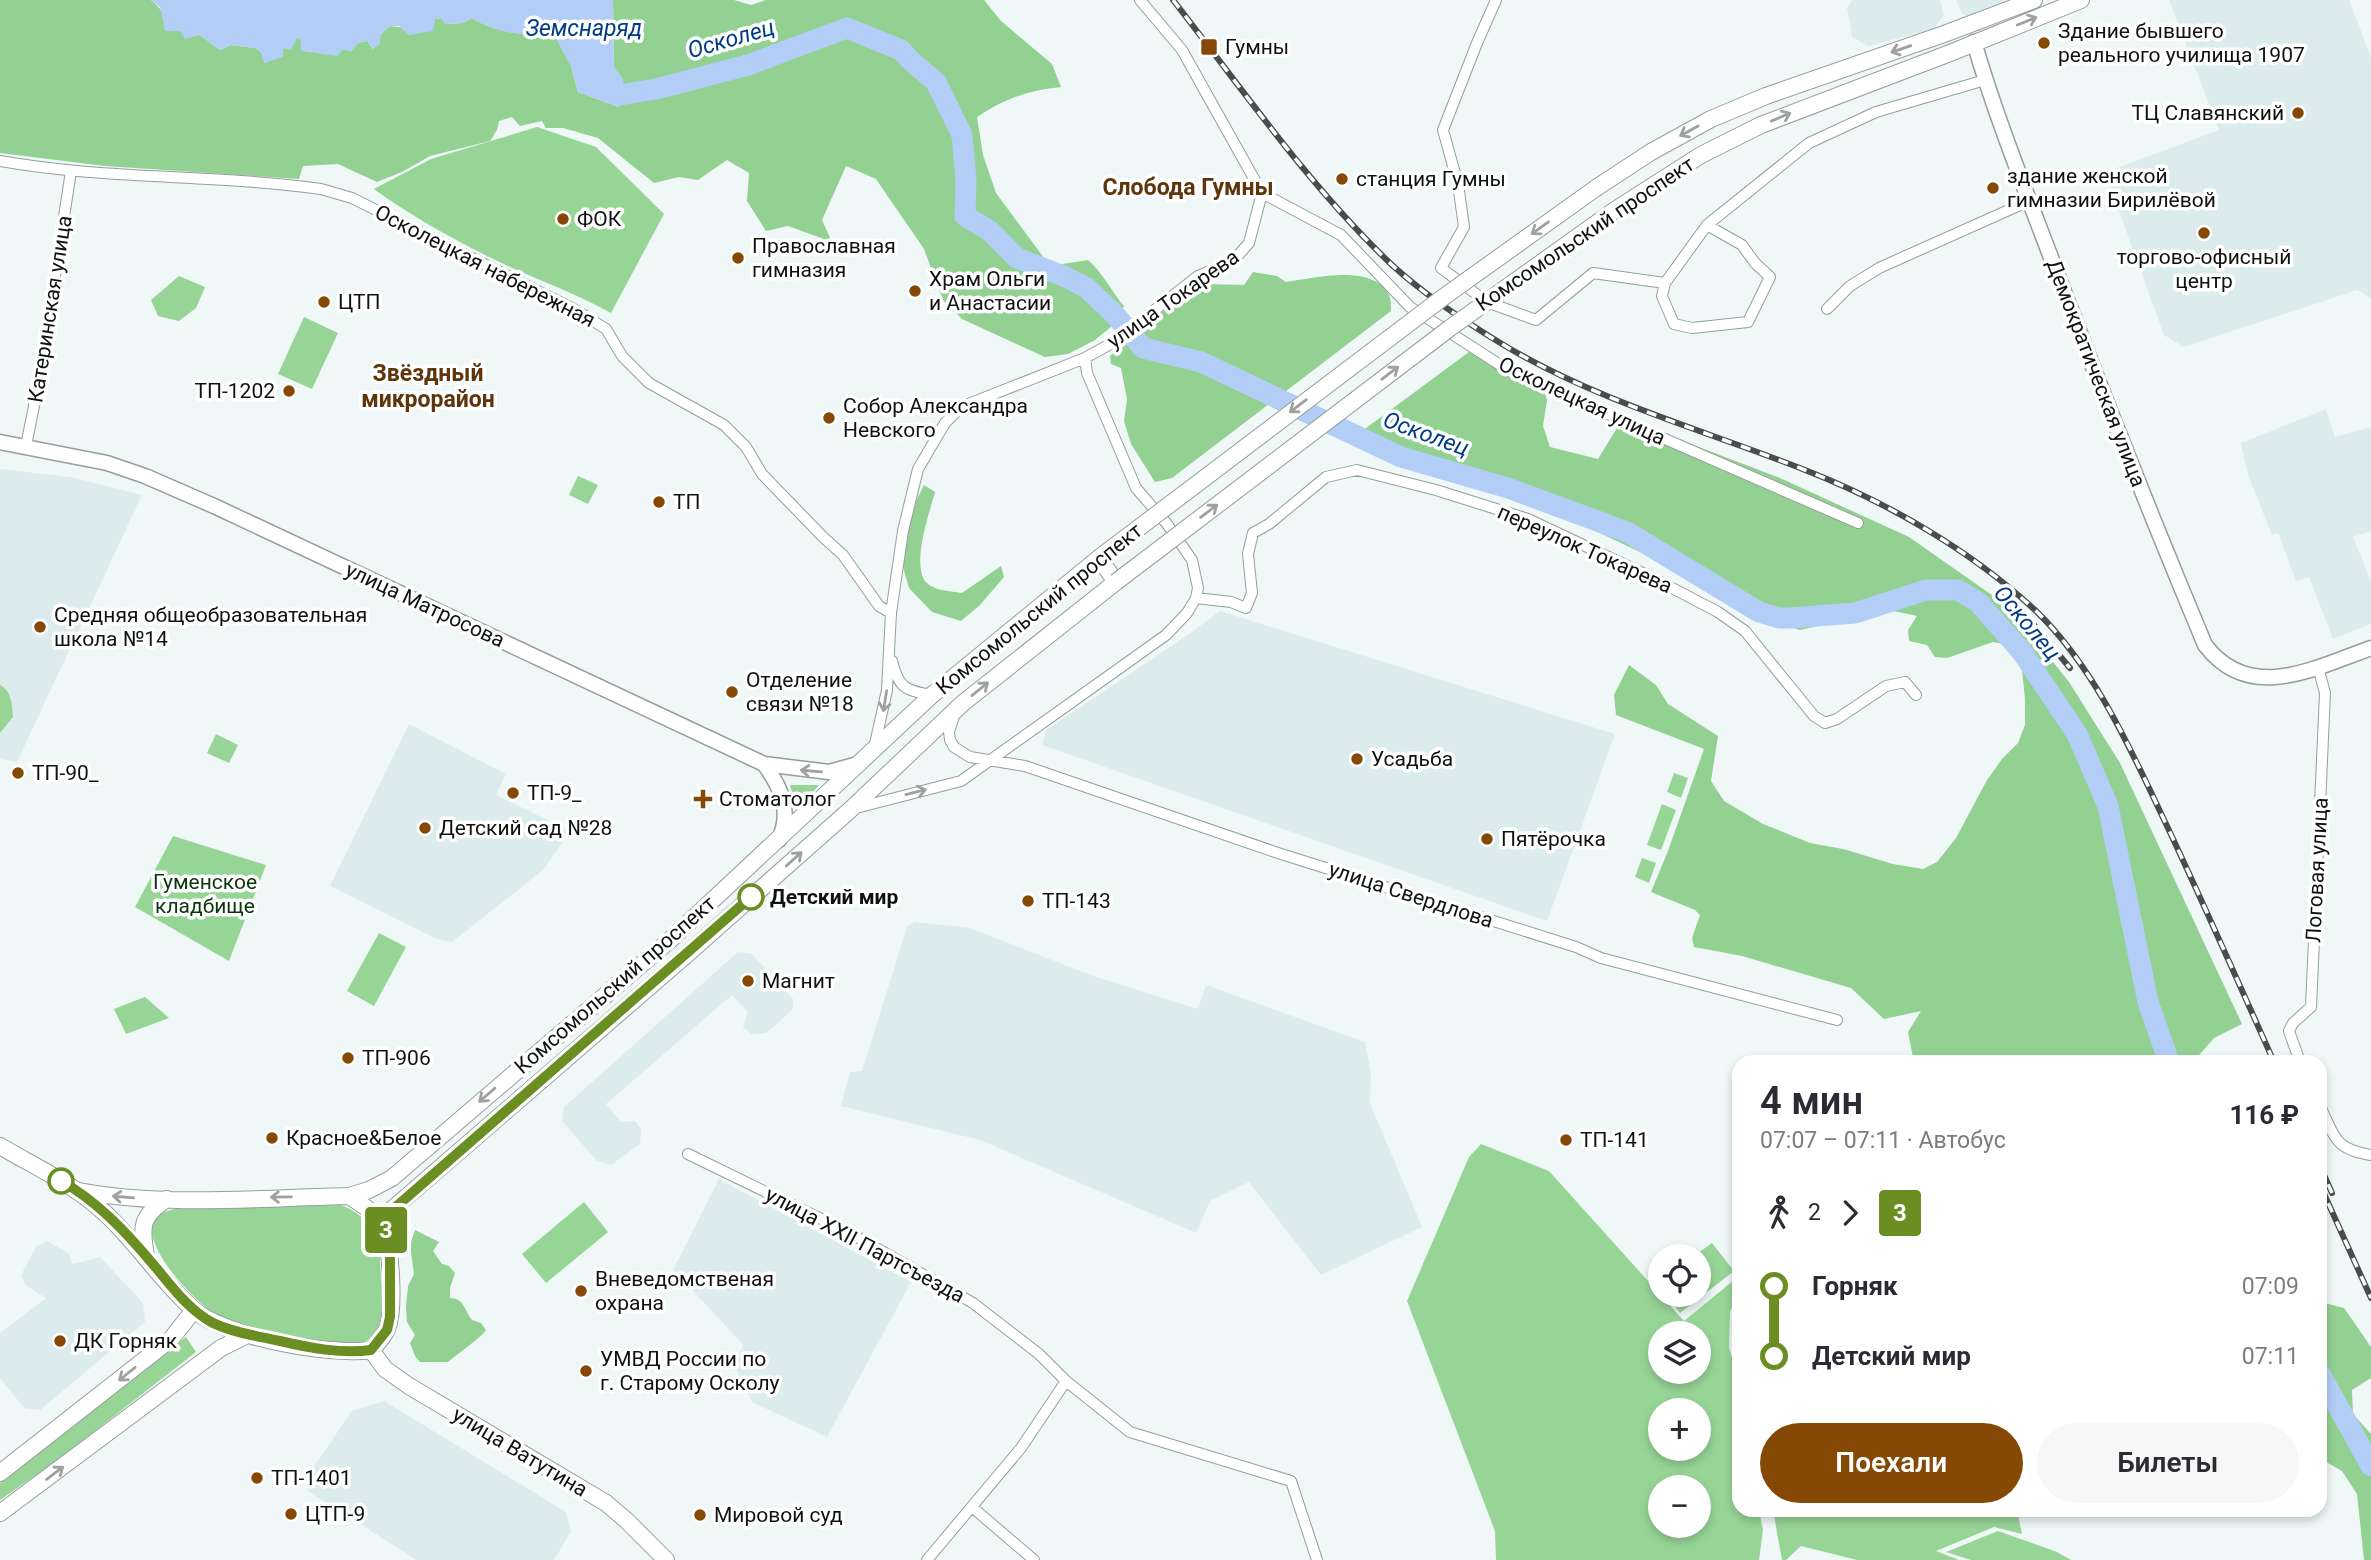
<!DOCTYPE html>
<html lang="ru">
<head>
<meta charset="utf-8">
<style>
  :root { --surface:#fff; --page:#f7f7f7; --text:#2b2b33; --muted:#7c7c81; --accent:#854805 }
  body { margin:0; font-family:Roboto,sans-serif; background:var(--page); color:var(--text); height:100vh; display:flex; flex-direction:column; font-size:26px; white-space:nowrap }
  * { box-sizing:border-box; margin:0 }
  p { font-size:23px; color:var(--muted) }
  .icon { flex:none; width:38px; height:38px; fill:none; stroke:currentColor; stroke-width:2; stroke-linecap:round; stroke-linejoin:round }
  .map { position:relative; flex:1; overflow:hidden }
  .details { position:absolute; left:1732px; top:1055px; width:595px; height:462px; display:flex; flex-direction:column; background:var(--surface); border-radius:21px; box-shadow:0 4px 10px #0003 }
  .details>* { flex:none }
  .badge { padding:0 14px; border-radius:5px; font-size:24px; line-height:46px }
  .tools { position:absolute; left:1648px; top:1244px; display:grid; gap:14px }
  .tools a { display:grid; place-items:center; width:63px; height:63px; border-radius:50%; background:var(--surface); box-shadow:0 4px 10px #0003; font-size:35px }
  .map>.badge { position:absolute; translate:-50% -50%; box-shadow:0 0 0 4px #fff }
  .legs { display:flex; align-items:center; gap:10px; height:77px; padding:0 28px; font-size:23px }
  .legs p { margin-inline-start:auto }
  .headline { display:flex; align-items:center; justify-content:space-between; height:119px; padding:0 28px }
  h1 { font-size:38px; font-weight:600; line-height:52px }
  .action { display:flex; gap:14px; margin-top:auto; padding:14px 28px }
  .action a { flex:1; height:80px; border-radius:42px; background:var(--accent); color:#fff; font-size:28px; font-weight:600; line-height:80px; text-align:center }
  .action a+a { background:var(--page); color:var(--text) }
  ul { padding:0 28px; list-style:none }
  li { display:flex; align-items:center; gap:24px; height:70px; font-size:26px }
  li i { display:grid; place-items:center; width:10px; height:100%; margin:0 9px; background:currentColor }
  li i::after { content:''; width:18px; height:18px; margin:-9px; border:5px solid; border-radius:50%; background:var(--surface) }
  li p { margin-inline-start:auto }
  li:first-child i { background:linear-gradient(#0000 50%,currentColor 0) }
  li:last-child i { background:linear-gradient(currentColor 50%,#0000 0) }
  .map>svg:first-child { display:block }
  .built { fill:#dceced }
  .green { fill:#97d597; fill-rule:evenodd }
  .forest { fill:#92d192 }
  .water { fill:#b2cef7 }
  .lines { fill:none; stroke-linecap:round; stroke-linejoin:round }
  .river { stroke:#b2cef7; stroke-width:21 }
  .street-casing { stroke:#969d9d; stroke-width:12 }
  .secondary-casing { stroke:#969d9d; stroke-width:17 }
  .primary-casing { stroke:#969d9d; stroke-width:18 }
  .street { stroke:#fff; stroke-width:10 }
  .secondary { stroke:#fff; stroke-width:14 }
  .primary { stroke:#fff; stroke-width:16 }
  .rail-casing { stroke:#494c4c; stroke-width:6 }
  .rail { stroke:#fff; stroke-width:3.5; stroke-dasharray:10; stroke-linecap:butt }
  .primary-bridge-casing { stroke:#969d9d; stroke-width:18; stroke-linecap:butt }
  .primary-bridge { stroke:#fff; stroke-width:16 }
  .oneway { stroke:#9fa0a0 }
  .line-1-casing { stroke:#fff; stroke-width:16 }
  .line-1 { stroke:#6b8e23; stroke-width:10 }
  .poi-dot { fill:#854805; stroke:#fff; stroke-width:2.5 }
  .stop-1-dot { fill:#fff; stroke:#6b8e23; stroke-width:3.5 }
  .labels { text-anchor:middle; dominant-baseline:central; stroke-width:7; stroke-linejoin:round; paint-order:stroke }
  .poi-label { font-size:21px; fill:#101212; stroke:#fff; text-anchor:start }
  .street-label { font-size:21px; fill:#101212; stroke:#fff }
  .park-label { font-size:21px; fill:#09360d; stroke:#fff }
  .stop-label { font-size:21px; font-weight:bold; fill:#101212; stroke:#fff; text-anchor:start }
  .water-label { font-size:23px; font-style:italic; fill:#003b86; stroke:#fff }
  .neighbourhood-label { font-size:23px; font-weight:bold; fill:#5f350c; stroke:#fff }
</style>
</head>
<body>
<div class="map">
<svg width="2371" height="1560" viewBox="0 0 2371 1560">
  <rect width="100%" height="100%" fill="#eff7f7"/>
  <path class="built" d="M1852,0H1940L1944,15L1934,29L1868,46L1852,37L1847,8Z
    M1956,0H2004L1999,10L1970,19L1962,13Z
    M2169,0H2349L2371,57V298L2357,290L2184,347L2164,335L2109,183L2117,168L2219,130Z
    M2326,409L2335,437L2371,427V531L2353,537L2371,581V624L2333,639L2309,577L2296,581L2278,533L2272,535L2248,475L2241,443Z
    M0,469L70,477L142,495L17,762L0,759Z
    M1220,611L1615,734L1547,921L1042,745L1046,730L1185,637Z
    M409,724L506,774L496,795L570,831L543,870L452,942L437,939L330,886Z
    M915,922L970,928L1093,976L1198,1009L1206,985L1365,1042L1371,1073L1370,1103L1422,1227L1321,1275L1249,1182L1210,1201L1196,1233L980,1140L841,1106L850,1072L862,1071L907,927Z
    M738,952L752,954L793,999V1009L766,1033L751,1034L743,1027L748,1012L732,995L606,1104L621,1122L635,1121L641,1129L640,1144L611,1165L597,1161L562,1121L564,1107Z
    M719,1179L911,1282L827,1437L752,1402L732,1361L743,1348L742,1343L673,1270Z
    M47,1241L68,1253L73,1264L100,1257L143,1303L145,1322L40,1410L24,1408L0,1378V1333L46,1298L25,1285L21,1275L36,1247Z
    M384,1401L566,1512L571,1531L554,1560H417L308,1491L306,1478L352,1411Z"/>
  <path class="green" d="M537,127L596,147L664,214L611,313C570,290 526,276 485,255C446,235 408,214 374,189L431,159Z
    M179,276L205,287L196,308L179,321L158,316L151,300Z
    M304,317L338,333L312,389L278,374Z
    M578,476L598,485L588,504L569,495Z
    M0,685C12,691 12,705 13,717L0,733Z
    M216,734L238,745L229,763L207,753Z
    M1674,773L1688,778L1681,798L1667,792Z
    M790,785H819L797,811Z
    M1662,804L1676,810L1661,850L1647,845Z
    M173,836L266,865L229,961L135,907Z
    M1642,858L1656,863L1649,883L1635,877Z
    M379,933L406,947L374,1006L347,991Z
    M145,997L169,1018L126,1034L114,1009Z
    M1481,1144L1549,1171L1684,1321L1739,1276V1287L1730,1312L1729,1348L1739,1379L1740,1510H1759L1763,1530L1759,1560H1496L1495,1531L1407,1301L1469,1157ZM1661,1334H1699V1372H1661ZM1661,1410H1699V1449H1661ZM1661,1488H1699V1526H1661Z
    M584,1202L608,1232L546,1283L522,1254Z
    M341,1205C362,1213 380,1231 380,1256C380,1275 386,1314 377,1330C373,1339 360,1345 351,1346C339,1347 231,1324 221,1318C200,1307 137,1245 155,1218C159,1212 168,1211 174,1209Z
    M1712,1243L1734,1271L1680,1313L1666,1295H1699V1256H1694Z
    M186,1337L196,1352L59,1459L0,1500V1483Z
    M1773,1510H2017L2022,1534L1994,1527L1936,1551L1959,1560H1857L1801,1546L1786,1560H1782Z
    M1998,1531L2057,1552L2071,1560H1971L1946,1552Z"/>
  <path class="forest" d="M0,0H151C167,13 177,38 200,35L220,50L231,45L255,48L261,52L265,63L297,37L351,51L358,43L367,41L373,49L381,34L390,26L432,31L435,19L441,18L446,24L463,23L472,18C502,36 524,32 557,39L571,66L578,92L619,107L623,79L614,68L613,0H734L751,5L766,0H984L1001,21L1052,64L1061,87C1029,90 1004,99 977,117L983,155L996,193L1050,266L1088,260C1103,273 1111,291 1124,306L1117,322L1095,340L1068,354L1045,357L962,319L943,300L924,249L876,179L846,166L822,220L832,242L788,226L766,231L747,201L749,173L727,160L698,180L679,177L654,183L598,138L563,128H546L542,121L520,126L512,117L499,121L497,130L490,141L430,156L402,172L377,182L338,164L303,166L299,179L105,166L0,153Z
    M1253,272L1277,276L1286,282C1314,278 1373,263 1389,295C1391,299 1391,306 1391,311L1172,478L1155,482L1131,444L1124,421L1127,399L1121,368L1111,364L1110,356L1167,308L1205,284L1244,285Z
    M1477,346L1491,352L1544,391L1547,400L1543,426L1550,447L1598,459L1617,428L1628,420L1780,478L1909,537L2009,607L2069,682L2120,763L2242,1024L2214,1038L2193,1062H1914L1908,1032L1921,1011L1884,1019L1851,988L1742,956L1694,947L1692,938L1700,915L1695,910L1651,892L1668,851L1704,749L1616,715L1614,695L1629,665L1656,685L1668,704L1718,736L1711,781L1724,801L1763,824L1810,843L1843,849L1893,864L1923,869L1937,862L1956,838L1987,780L2002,759L2018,743L2025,725V699L2022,670L2009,645L1993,642L1947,658L1935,657L1927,645L1909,641L1908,630L1917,616L1889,610L1800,630L1761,618L1725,600L1680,571L1602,534L1500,491L1393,462L1354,437Z
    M924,485L935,492C929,514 912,562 925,581C933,591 951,591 962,593L1001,566L1004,577L980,605L961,621L932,612L909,588L903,567L904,545L917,499Z
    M415,1230L439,1242L433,1251L442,1264L449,1266L455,1273L450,1288V1298C464,1298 465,1311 472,1320L481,1323L486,1330C481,1338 457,1354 448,1362H420L415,1356L410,1343L415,1335L407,1322L406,1306L408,1286L414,1274L410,1245Z
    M2321,1302L2344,1308L2371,1347V1378L2352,1390L2353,1414L2371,1434V1560H2364L2357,1494L2342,1471L2321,1459Z"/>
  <path class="water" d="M151,0H613L614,68L623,79L625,96L619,107L578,92L571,66L556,39C523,32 504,37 472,18L463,23L446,24L441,18L435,19L433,31L409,35L399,26H390L381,34L380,44L373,49L367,41L358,43L351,52L344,49L337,56L301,51V40L297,38L291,50L283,48V57L264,63L261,52L255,48L231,45L220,50L200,35L185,39L180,31H165L160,7Z"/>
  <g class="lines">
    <path class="river" d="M608,79L613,89L620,95L656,89L748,65L847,28L901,50L912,62L936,82L962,135L966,180L965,216L990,231L1017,258L1066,277L1087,288L1116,316L1143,348L1201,362L1401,457L1508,488L1627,532L1759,612L1779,618H1789L1855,613L1926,590H1958L1978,602L2022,652L2077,734L2108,806L2148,1002L2169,1062
      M2320,1374L2371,1466"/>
    <defs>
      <path id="street" d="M1496,0L1477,43L1443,130L1458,184L1464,227L1441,268L1487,302L1536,320L1593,273L1665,283L1707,225L1809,143L1876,112L1985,80
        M0,161C106,180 215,174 321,189L352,198L574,309L606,329L622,356L649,383L724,425L746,447L762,474L823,537L843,555L879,606L891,613
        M1262,193L1341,235L1410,307L1511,372L1858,523
        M1665,283L1662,296L1674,324L1692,328L1748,322L1770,277L1755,263L1742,245L1707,225
        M1827,309L1850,286L1879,268L2029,201
        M26,446L39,381L71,171
        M1196,598L1231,602L1246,608L1252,593L1248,554L1253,533L1269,524L1326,477L1357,470L1436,490L1528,519L1653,578L1718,612L1745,631L1814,716L1825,723L1837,719L1886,686L1905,682L1916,695
        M892,661C899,689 905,690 932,695
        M955,713L949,732L950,740L954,747L970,757L1025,766L1278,853L1576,947L1601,958L1837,1020
        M875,744L887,690L891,613L903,531L918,469L945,423L961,407L1085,358L1114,342L1198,276L1233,261L1249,243L1262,193L1182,50L1140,0
        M856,808L961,781L1166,635L1187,613L1196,598L1198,588L1192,560L1167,524L1136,488L1087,373L1085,358
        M2300,1062L2289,1031L2293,1023L2311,1007L2325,693L2318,667
        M2320,1106C2335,1137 2334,1149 2371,1155
        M688,1154L850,1233L973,1303L1039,1354L1066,1381L1130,1432L1291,1481L1317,1560
        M972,1507L1034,1560
        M927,1560L1021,1448L1066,1381"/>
      <path id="secondary" d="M1974,42C1997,121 2029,199 2058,276C2105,400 2154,523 2205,645C2250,704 2314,668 2371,648
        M0,442L107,463L145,476L214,506L764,764L829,772L858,764
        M764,764C781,787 792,811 779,840"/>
      <path id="primary" d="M1596,188L1651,152L1711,119L1766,96L1944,34L2034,0
        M1615,210L1701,155L1761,125L1950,53L2081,0
        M0,1146C37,1168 76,1185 107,1215C138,1244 161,1281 193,1309C224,1337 329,1356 371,1350C377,1344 384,1337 387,1329C395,1309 392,1238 379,1221C371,1210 360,1203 349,1196C260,1198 167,1207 79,1191
        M349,1196L369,1190L392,1178L670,940L932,695L1099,558L1116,582L963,703L850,810L685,956L411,1193L389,1212L386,1233
        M146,1256C141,1227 140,1216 167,1199
        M371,1350L385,1369L409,1386L606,1503L626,1520L666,1560
        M0,1473L171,1339L194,1310
        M0,1513L221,1348L247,1335"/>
    </defs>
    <use href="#street" class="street-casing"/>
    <use href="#secondary" class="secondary-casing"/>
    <use href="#primary" class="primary-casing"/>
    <use href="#street" class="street"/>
    <use href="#secondary" class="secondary"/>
    <use href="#primary" class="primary"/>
    <defs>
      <path id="rail" d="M1173,0C1243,90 1309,186 1392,265C1425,295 1464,321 1502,344C1596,401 1704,430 1805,470C1887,502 1972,551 2036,611C2091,664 2126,739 2158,807C2198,891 2236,977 2274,1062
        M1997,593L2029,619L2070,668
        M2320,1166L2332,1193
        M2320,1185L2371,1298"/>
    </defs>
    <use href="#rail" class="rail-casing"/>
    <use href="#rail" class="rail"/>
    <defs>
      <path id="primary-bridge" d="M1099,558L1445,296L1596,188
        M1116,582L1450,328L1615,210"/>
    </defs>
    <use href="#primary-bridge" class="primary-bridge-casing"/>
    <use href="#primary-bridge" class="primary-bridge"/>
  </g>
  <defs><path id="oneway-shaft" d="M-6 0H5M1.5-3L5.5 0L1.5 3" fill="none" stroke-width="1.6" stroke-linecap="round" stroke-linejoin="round" transform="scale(1.75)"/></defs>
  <g class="oneway">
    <use href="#oneway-shaft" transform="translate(2027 21) rotate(-22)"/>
    <use href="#oneway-shaft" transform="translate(1901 49) rotate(161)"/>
    <use href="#oneway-shaft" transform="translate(1781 117) rotate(-23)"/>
    <use href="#oneway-shaft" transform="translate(1689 131) rotate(151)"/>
    <use href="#oneway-shaft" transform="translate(1540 228) rotate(144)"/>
    <use href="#oneway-shaft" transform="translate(1390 373) rotate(-37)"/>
    <use href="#oneway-shaft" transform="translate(1298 406) rotate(143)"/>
    <use href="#oneway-shaft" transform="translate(1209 511) rotate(-37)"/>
    <use href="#oneway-shaft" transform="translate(980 689) rotate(-39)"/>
    <use href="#oneway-shaft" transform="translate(885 701) rotate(99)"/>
    <use href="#oneway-shaft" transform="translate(811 771) rotate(-175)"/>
    <use href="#oneway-shaft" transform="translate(916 792) rotate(-14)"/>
    <use href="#oneway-shaft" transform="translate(794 859) rotate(-42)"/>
    <use href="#oneway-shaft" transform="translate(487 1095) rotate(139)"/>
    <use href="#oneway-shaft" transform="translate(123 1197) rotate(-175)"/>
    <use href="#oneway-shaft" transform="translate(281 1197) rotate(179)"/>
    <use href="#oneway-shaft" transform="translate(127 1374) rotate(141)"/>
    <use href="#oneway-shaft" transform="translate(55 1473) rotate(-37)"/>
  </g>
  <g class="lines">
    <defs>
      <path id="line-1" d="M61,1181C97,1201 126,1232 152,1263C171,1285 187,1309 213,1323C234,1333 258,1336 280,1341C310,1348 341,1354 371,1350L387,1330L390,1317V1251L386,1233L390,1212L751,897"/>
    </defs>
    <use href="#line-1" class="line-1-casing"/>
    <use href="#line-1" class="line-1"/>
  </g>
  <g class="poi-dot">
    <circle cx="2044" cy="43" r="7"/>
    <rect x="1200" y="38" width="18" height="18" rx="3.5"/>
    <circle cx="2298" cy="113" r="7"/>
    <circle cx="1342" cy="179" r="7"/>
    <circle cx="1993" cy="188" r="7"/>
    <circle cx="563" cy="219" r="7"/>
    <circle cx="2204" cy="233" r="7"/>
    <circle cx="738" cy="258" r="7"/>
    <circle cx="915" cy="291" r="7"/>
    <circle cx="324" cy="302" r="7"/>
    <circle cx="289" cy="391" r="7"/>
    <circle cx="829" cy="418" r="7"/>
    <circle cx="659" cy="502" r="7"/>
    <circle cx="40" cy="627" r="7"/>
    <circle cx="732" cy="692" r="7"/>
    <circle cx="1357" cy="759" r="7"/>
    <circle cx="18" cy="773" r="7"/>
    <circle cx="513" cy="793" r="7"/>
    <path d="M699.5 788.5h7v7h7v7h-7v7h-7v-7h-7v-7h7z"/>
    <circle cx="425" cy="828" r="7"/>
    <circle cx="1487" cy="839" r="7"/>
    <circle cx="1028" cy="901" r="7"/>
    <circle cx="748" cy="981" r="7"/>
    <circle cx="348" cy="1058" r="7"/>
    <circle cx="272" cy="1138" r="7"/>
    <circle cx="1566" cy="1140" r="7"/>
    <circle cx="581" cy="1291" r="7"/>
    <circle cx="60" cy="1341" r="7"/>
    <circle cx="586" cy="1371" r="7"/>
    <circle cx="257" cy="1478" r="7"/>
    <circle cx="291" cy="1514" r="7"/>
    <circle cx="700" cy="1515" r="7"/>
  </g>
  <g class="stop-1-dot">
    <circle cx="751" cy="897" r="12"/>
    <circle cx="61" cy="1181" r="12"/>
  </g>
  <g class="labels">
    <g class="poi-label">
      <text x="2058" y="31">Здание бывшего<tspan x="2058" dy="24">реального училища 1907</tspan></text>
      <text x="1225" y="47">Гумны</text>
      <text x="2284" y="113" text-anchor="end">ТЦ Славянский</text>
      <text x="2007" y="176">здание женской<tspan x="2007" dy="24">гимназии Бирилёвой</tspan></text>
      <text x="1356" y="179">станция Гумны</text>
      <text x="577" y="219">ФОК</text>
      <text x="752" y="246">Православная<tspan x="752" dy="24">гимназия</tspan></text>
      <text x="2204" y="257" text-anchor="middle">торгово-офисный<tspan x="2204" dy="24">центр</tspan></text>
      <text x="929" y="279">Храм Ольги<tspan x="929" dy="24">и Анастасии</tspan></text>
      <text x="338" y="302">ЦТП</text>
      <text x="275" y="391" text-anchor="end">ТП-1202</text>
      <text x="843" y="406">Собор Александра<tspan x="843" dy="24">Невского</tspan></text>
      <text x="673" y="502">ТП</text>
      <text x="54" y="615">Средняя общеобразовательная<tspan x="54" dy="24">школа №14</tspan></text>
      <text x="746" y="680">Отделение<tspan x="746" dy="24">связи №18</tspan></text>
      <text x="1371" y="759">Усадьба</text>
      <text x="32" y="773">ТП-90_</text>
      <text x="527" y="793">ТП-9_</text>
      <text x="719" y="799">Стоматолог</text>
      <text x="439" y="828">Детский сад №28</text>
      <text x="1501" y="839">Пятёрочка</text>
      <text x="1042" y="901">ТП-143</text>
      <text x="762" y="981">Магнит</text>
      <text x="362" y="1058">ТП-906</text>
      <text x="286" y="1138">Красное&amp;Белое</text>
      <text x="1580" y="1140">ТП-141</text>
      <text x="595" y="1279">Вневедомственая<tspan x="595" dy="24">охрана</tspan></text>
      <text x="74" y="1341">ДК Горняк</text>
      <text x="600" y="1359">УМВД России по<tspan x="600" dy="24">г. Старому Осколу</tspan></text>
      <text x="271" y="1478">ТП-1401</text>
      <text x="305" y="1514">ЦТП-9</text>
      <text x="714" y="1515">Мировой суд</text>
    </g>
    <g class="street-label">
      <text transform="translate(1585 234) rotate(-34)">Комсомольский проспект</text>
      <text transform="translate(485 266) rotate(27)">Осколецкая набережная</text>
      <text transform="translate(1173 299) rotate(-35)">улица Токарева</text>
      <text transform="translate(50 309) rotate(-81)">Катеринская улица</text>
      <text transform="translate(2096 373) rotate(69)">Демократическая улица</text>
      <text transform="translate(1582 401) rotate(25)">Осколецкая улица</text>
      <text transform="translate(1585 549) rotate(24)">переулок Токарева</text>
      <text transform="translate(425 605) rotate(25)">улица Матросова</text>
      <text transform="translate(1039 609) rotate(-39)">Комсомольский проспект</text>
      <text transform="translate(2317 870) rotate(-87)">Логовая улица</text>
      <text transform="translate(1411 895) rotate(18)">улица Свердлова</text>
      <text transform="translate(615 985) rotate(-41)">Комсомольский проспект</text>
      <text transform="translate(865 1245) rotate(28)">улица XXII Партсъезда</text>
      <text transform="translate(520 1452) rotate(31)">улица Ватутина</text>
    </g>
    <g class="park-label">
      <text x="205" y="882">Гуменское<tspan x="205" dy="24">кладбище</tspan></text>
    </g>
    <g class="stop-label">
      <text x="770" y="897">Детский мир</text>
    </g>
    <g class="water-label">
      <text x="584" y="28">Земснаряд</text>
      <text transform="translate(731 39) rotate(-16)">Осколец</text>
      <text transform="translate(1426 434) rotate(20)">Осколец</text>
      <text transform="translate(2027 623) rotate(50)">Осколец</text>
    </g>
    <g class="neighbourhood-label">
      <text x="1188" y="187">Слобода Гумны</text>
      <text x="428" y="373">Звёздный<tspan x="428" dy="26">микрорайон</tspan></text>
    </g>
  </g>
</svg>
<div class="tools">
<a><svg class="icon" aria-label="locate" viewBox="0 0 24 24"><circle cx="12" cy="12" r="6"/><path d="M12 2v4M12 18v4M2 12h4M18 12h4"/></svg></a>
<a><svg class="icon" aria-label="layers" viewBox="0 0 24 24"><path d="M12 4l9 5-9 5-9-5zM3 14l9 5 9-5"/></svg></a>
<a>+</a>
<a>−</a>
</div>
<b class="badge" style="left:386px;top:1230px;background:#6b8e23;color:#fff">3</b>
<section class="details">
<div class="headline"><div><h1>4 мин</h1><p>07:07 – 07:11 · Автобус</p></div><b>116 ₽</b></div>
<div class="legs"><svg class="icon" aria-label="walk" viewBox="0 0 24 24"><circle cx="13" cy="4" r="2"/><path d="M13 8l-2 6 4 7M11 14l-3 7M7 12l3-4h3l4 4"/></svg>2<svg class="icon" aria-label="forward" viewBox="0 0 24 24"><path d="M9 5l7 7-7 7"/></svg><b class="badge" style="background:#6b8e23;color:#fff">3</b></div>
<ul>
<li><i style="color:#6b8e23"></i><b>Горняк</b><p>07:09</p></li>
<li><i style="color:#6b8e23"></i><b>Детский мир</b><p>07:11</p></li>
</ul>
<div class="action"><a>Поехали</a><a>Билеты</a></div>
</section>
</div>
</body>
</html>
